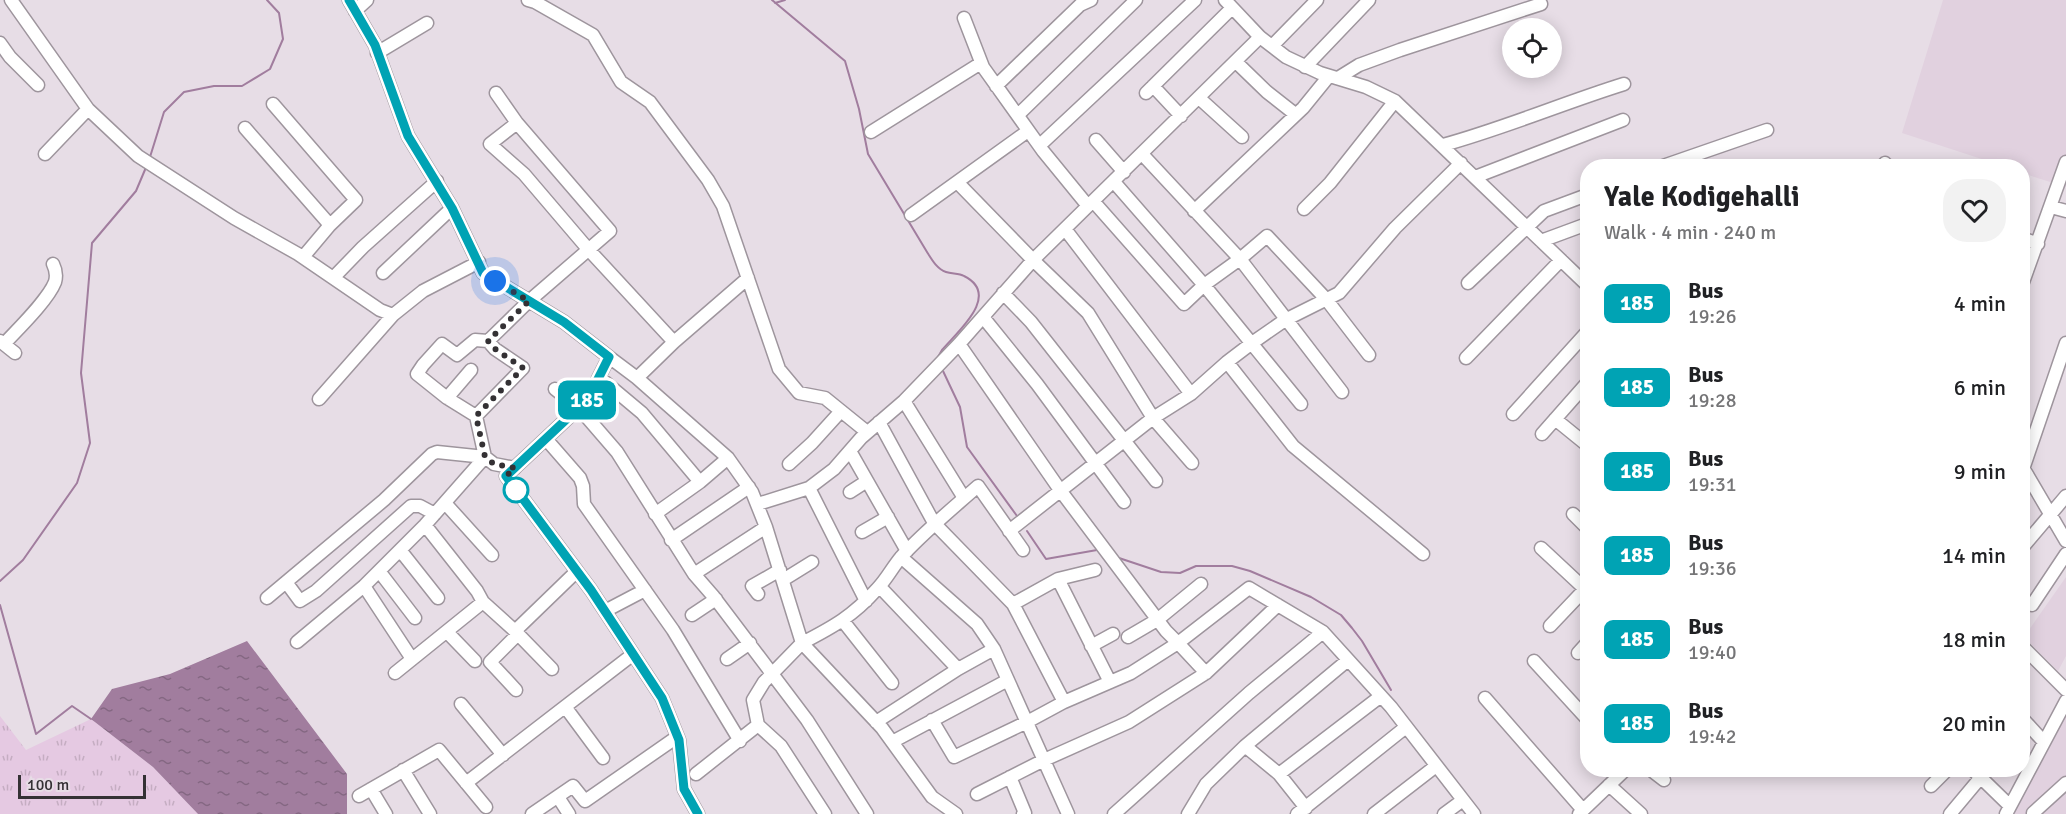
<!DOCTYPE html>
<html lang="en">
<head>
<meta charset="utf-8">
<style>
  :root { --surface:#fff; --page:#f2f2f2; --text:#202124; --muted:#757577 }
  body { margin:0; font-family:Signika,sans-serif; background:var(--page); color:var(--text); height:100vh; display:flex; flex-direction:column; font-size:22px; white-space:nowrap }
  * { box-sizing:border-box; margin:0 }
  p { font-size:20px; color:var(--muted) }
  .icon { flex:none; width:33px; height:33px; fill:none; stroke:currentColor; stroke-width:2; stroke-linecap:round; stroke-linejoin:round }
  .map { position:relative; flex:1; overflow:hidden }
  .sheet { position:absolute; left:1580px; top:159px; width:450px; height:618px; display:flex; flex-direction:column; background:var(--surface); border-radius:24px; box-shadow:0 3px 15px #0003 }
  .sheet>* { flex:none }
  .badge { padding:0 12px; border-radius:9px; font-size:21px; line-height:39px }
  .buttons { position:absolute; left:1502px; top:18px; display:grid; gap:12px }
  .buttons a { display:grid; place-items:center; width:60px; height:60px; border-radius:50%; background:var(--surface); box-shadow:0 3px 15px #0003; font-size:30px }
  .scale { position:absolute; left:18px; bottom:15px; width:128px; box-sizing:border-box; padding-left:6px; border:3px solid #343134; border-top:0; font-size:16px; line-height:21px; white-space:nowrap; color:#343134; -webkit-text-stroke:4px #e7dde6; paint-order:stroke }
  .you { position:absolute; width:30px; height:30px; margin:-15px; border:4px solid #fff; border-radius:50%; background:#1a73e8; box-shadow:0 0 0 9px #1a73e833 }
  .map>.badge { position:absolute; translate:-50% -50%; box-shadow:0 0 0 3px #fff }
  .round { display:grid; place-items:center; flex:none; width:63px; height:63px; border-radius:24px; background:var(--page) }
  .overview { display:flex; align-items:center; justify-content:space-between; height:102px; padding:0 24px }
  h1 { font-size:28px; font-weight:800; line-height:45px }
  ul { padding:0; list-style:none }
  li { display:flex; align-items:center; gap:18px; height:84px; padding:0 24px }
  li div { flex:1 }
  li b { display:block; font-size:22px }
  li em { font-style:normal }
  li .badge { min-width:66px; font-weight:700; text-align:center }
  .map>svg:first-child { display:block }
  .built { fill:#e1d1df }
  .grass { fill:url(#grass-tufts) }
  .water { fill:url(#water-ripples) }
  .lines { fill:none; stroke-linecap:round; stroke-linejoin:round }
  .stream { stroke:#a17d9e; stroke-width:2 }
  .minor-casing { stroke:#9e959d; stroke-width:15 }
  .minor { stroke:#fff; stroke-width:12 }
  .line-casing { stroke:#fff; stroke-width:14 }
  .line { stroke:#00a3b4; stroke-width:9 }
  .walk { stroke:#343134; stroke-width:6; stroke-dasharray:0 10.8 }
  .stop-dot { fill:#fff; stroke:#00a3b4; stroke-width:3 }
</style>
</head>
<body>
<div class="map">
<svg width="2066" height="814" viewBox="0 0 2066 814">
  <defs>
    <pattern id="grass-tufts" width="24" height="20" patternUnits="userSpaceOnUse" patternTransform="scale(1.5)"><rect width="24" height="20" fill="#e5c9e2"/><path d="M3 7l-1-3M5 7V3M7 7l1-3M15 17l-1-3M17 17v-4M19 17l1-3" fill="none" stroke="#c5adc2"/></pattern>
    <pattern id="water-ripples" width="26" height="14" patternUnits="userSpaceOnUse" patternTransform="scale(1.5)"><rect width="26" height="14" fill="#a17d9e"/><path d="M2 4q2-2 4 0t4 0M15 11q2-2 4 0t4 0" fill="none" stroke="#846782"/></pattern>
  </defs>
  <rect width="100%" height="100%" fill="#e7dde6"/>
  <path class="built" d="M1943,0H2066V187L2022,173V166H2003L1902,133Z
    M2066,577V656L2058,671L2024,637Z
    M2066,714V814H2013Z"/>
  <path class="grass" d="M0,716L26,750L91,719L153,767L198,814H0Z"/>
  <path class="water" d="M247,641L347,774V814H198L153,767L91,719L112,689L170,674Z"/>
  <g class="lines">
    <path class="stream" d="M772,0L845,61L859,109L868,154L927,252C932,260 937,269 946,272C952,274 959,273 964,276C1002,295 957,332 942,350L938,357
      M775,3L785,0
      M150,157L164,112L184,92L214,86H242L270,69L283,39L279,13L267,0
      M943,371L960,407L967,447L1017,516
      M1027,531L1046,559L1097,550
      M1119,558L1161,572L1180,573L1196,566H1232L1250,571L1311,597L1341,615L1352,628L1362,641L1391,690
      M0,581L23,560L77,483L90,443L81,373L92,243L136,191L147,165
      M0,605L36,734L72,706L91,719"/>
    <defs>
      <path id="minor" d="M11,0L88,109L138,156L234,218L298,254L380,310L393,315L423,291L479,262
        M349,0L375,45L408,136L452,208L483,273L564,322L609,357L588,399L506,476L591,590L662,698L679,740L684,789L698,814
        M528,0L535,2L593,35L621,82L650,102L708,180L723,206L779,369L799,393L825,398L867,432
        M1225,0L1260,37L1286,57L1320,73L1366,87L1395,101L1587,285
        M355,11L367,0
        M964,18L983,67L1043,151L1088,206
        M0,43L10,57L38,85
        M1272,46L1317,0
        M377,53L427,23
        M1236,62L1267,92L1295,114
        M1305,67L1369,0
        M1338,78L1359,65L1400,50L1541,4
        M996,86L1080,5L1091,0
        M1153,86L1181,116
        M1146,93L1232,8
        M1199,98L1242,137
        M273,104L356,200L330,225L303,257
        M1019,114L1136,0
        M517,123L490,144L524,174L588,249L674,342
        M245,128L330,225
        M871,132L981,63
        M1096,140L1124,172
        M1040,145L1195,0
        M1443,145C1505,128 1563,103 1624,84
        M45,154L88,109
        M1663,166L1767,130
        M1883,166L1885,163
        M1475,177L1623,120
        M957,182L1033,260L1088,313L1153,418L1192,463
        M1114,182L1204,285L1240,259L1142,154
        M1093,201L1184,304L1204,285L1301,404
        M2051,207L2066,211
        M1304,209L1330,183L1395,101
        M1194,211L1303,108L1329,76
        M911,215L1028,131
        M1065,229L1191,394
        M2022,238L2038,244
        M1541,241L1587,224
        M383,273L452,208
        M334,277L363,247L437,181
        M1468,283L1544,211L1587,195
        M2022,285L2066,162
        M1003,293L1031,322L1156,481
        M983,317L1037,384L1124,502
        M0,341L15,353
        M488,341L529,301L610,231L517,123L496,93
        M4,344C18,329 48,300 55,282C57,275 56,270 53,264
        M959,344L1060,490L1166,631L1178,643L1249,588L1323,632L1391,707L1474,814
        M609,357L637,378L728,458L752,492L766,527L802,643L764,682L753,700L758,725L696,774
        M1466,358L1561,260
        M1227,362L1293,446L1423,554
        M599,377L642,413L700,482
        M637,378L674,342L748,278
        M555,389L579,408L617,452L694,574L714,597L807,720L867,814
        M1342,392L1240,259L1267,236L1326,299L1369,355
        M447,398L476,416
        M319,399L393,315
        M904,401L964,498
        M1513,414L1587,332
        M1555,419L1587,445
        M879,422L934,523L1013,604L1064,702
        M1542,434L1587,383
        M546,439L580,478L583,486L584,504L673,630L740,741
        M850,451L907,551
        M789,464L812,443L841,411
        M2022,466L2066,541
        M2022,472L2066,343
        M809,488L866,601
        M850,492L867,481
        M445,503L492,555
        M758,504L809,488L834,469L861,438L904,401L959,344L1033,260L1260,37
        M655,514L700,482L728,458
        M1573,514L1587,528
        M425,525L477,591L483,602L515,631
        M1009,531L1153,418L1191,394L1227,362L1252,343L1285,320L1339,293L1395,228L1461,163
        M862,532L888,517
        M671,540L749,487
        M1541,548L1585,589
        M2022,548L2066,496
        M400,550L438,598
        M901,557L977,624L994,649L1068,814
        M379,571L415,618
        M694,574L766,527
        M1058,579L1095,570
        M783,580L812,562
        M286,582L300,601L316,591L411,506H420L435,514
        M364,586L412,659
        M880,587L958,669
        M758,594L752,586L780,570
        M267,598L384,500L432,454L437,452L485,457L494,464L515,468
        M1013,604L1058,579L1110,682
        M2032,605L2066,554
        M605,611L645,590
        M692,615L716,599
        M843,621L892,683
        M1550,626L1587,587
        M447,632L475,661
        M1128,637L1157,620L1201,584
        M297,642L364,586L425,525L485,457L476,416L523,368L495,349L488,341L475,340L457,355L442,344L423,365L417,374L447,398L471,370
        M1091,646L1113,634
        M2022,646L2066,690
        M1578,653L1587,643
        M727,659L750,643
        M1534,661L1587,719
        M552,669L515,631L577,571
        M395,673L483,602
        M516,690L490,662L518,634
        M1485,698L1583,810
        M461,704L503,755
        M566,708L603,758
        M2022,718L2044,742
        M932,720L954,757L1027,722L1064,702L1131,673L1178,643L1206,673
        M876,722L958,669L994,649
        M758,725L781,746L825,814
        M892,742L1008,680
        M1245,746L1279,774
        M403,770L430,814
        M1651,770L1664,780
        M1973,770L2010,806
        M1010,777L1025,813L1023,814
        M466,783L632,655
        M1609,785L1641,814
        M1931,786L1947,770
        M371,789L386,814
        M977,794L1044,760L1129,722L1206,673L1278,605
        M359,796L439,750L486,807
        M558,797L569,814
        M1306,808L1279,774L1381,696
        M2033,813L2066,783
        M532,814L573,786L585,801L677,737
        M956,814L932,797L882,728L802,643C833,627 853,616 877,589C887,579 893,566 902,556C926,530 952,509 978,486L1023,550
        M1114,814L1249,693L1323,632
        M1188,814L1206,784L1245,746L1348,660
        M1297,814L1406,727
        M1374,814L1436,766
        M1444,814L1463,800
        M1579,814L1625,770
        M1950,814L1981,777
        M2006,814L2066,701"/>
    </defs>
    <use href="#minor" class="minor-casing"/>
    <use href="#minor" class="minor"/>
  </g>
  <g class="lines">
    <defs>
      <path id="line" d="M349,0L375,45L408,136L452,208L483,273L564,322L609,357L588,399L506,476L591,590L662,698L679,740L684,789L698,814"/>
    </defs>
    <use href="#line" class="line-casing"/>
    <use href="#line" class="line"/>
    <path class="walk" d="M495,281L529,301L488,341L495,349L523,368L476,416L485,457L494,464L515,468L506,476L516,490"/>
  </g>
  <circle class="stop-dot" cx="516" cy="490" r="12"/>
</svg>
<div class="buttons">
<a><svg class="icon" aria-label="locate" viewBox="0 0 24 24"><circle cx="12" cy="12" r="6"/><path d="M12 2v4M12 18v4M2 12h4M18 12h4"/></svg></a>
</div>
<div class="scale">100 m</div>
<div class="you" style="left:495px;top:281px"></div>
<b class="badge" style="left:587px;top:400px;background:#00a3b4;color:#fff">185</b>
<section class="sheet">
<div class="overview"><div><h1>Yale Kodigehalli</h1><p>Walk · 4 min · 240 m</p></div><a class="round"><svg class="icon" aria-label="heart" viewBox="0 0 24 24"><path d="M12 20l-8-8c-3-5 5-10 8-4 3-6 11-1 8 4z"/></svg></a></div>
<ul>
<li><span class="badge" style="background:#00a3b4;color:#fff">185</span><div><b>Bus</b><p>19:26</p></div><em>4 min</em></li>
<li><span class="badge" style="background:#00a3b4;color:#fff">185</span><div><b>Bus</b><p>19:28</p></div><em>6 min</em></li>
<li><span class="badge" style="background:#00a3b4;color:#fff">185</span><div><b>Bus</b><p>19:31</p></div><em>9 min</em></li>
<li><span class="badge" style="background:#00a3b4;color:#fff">185</span><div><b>Bus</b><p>19:36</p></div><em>14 min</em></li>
<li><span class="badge" style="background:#00a3b4;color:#fff">185</span><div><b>Bus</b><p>19:40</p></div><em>18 min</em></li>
<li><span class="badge" style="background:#00a3b4;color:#fff">185</span><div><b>Bus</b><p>19:42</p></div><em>20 min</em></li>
</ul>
</section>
</div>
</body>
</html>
